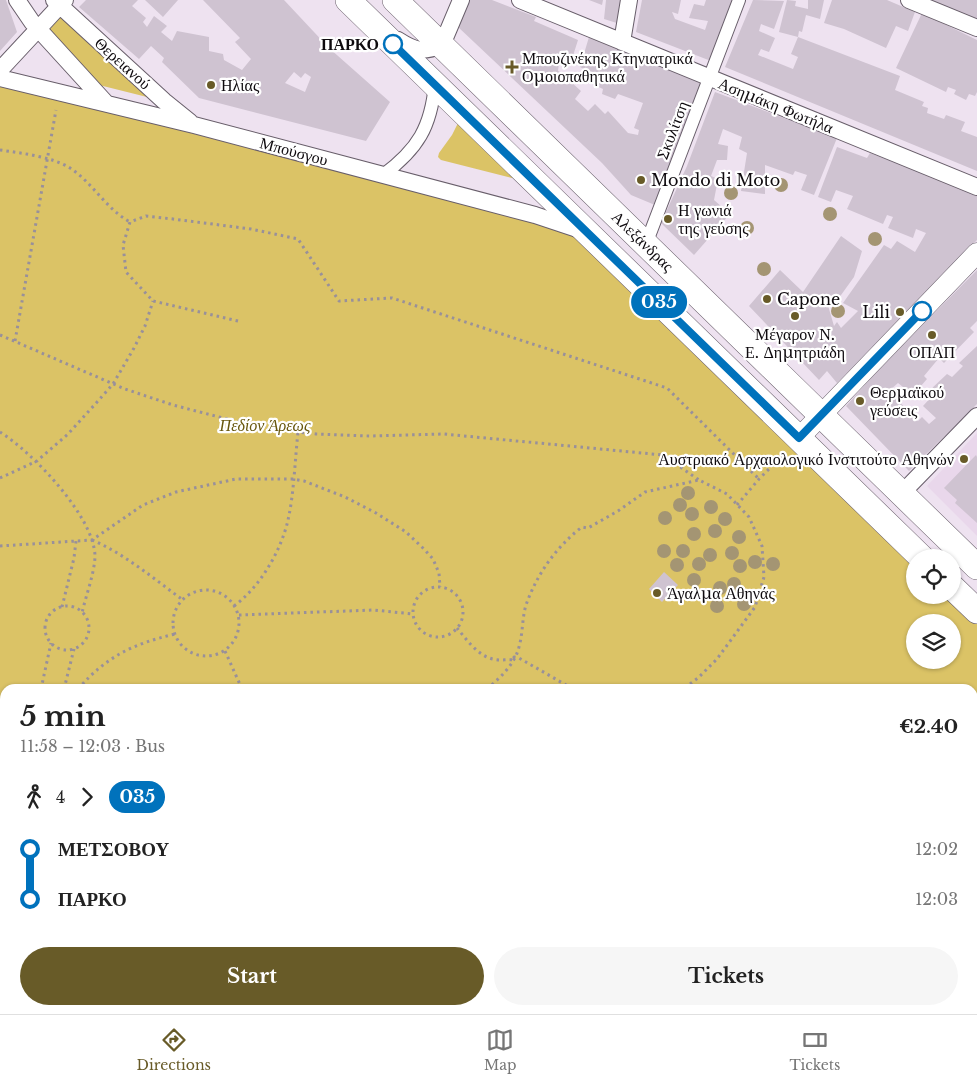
<!DOCTYPE html>
<html lang="en">
<head>
<meta charset="utf-8">
<style>
  :root { --surface:#fff; --page:#f6f6f6; --text:#222; --muted:#767676; --line:#e0e0e0; --accent:#685b28 }
  body { margin:0; font-family:"Libre Baskerville",serif; background:var(--page); color:var(--text); height:100vh; display:flex; flex-direction:column; font-size:19px; white-space:nowrap }
  * { box-sizing:border-box; margin:0 }
  p { font-size:16px; color:var(--muted) }
  .icon { flex:none; width:28px; height:28px; fill:none; stroke:currentColor; stroke-width:2; stroke-linecap:round; stroke-linejoin:round }
  .map { position:relative; flex:1; overflow:hidden }
  .details { position:absolute; left:0px; top:684px; width:978px; height:331px; display:flex; flex-direction:column; background:var(--surface); border-radius:15px 15px 0 0; box-shadow:0 1px 4px #0004 }
  .details>* { flex:none }
  .badge { padding:0 10px; border-radius:16px; font-size:18px; line-height:32px }
  .tools { position:absolute; left:906px; top:549px; display:grid; gap:10px }
  .tools a { display:grid; place-items:center; width:55px; height:55px; border-radius:50%; background:var(--surface); box-shadow:0 1px 4px #0004; font-size:25px }
  .map>.badge { position:absolute; translate:-50% -50%; box-shadow:0 0 0 2px #fff }
  .legs { display:flex; align-items:center; gap:8px; height:55px; padding:0 20px; font-size:16px }
  .legs p { margin-inline-start:auto }
  .head { display:flex; align-items:center; justify-content:space-between; height:85px; padding:0 20px }
  h1 { font-size:28px; font-weight:800; line-height:38px }
  .primary-button { display:flex; gap:10px; margin-top:auto; padding:10px 20px }
  .primary-button a { flex:1; height:58px; border-radius:30px; background:var(--accent); color:#fff; font-size:20px; font-weight:800; line-height:58px; text-align:center }
  .primary-button a+a { background:var(--page); color:var(--text) }
  ul { padding:0 20px; list-style:none }
  li { display:flex; align-items:center; gap:18px; height:50px; font-size:19px }
  li i { display:grid; place-items:center; width:8px; height:100%; margin:0 6px; background:currentColor }
  li i::after { content:''; width:12px; height:12px; margin:-6px; border:4px solid; border-radius:50%; background:var(--surface) }
  li p { margin-inline-start:auto }
  li:first-child i { background:linear-gradient(#0000 50%,currentColor 0) }
  li:last-child i { background:linear-gradient(currentColor 50%,#0000 0) }
  .dock { display:flex; justify-content:space-around; align-items:center; height:70px; border-top:1px solid var(--line); background:var(--surface); font-size:14px; color:var(--muted) }
  .dock a { display:grid; justify-items:center; gap:2px }
  .dock .on { color:var(--accent) }
  .map>svg:first-child { display:block }
  .built { fill:#e9d7eb }
  .green { fill:#dbc366; fill-rule:evenodd }
  .building { fill:#cfc3d1; fill-rule:evenodd }
  .lines { fill:none; stroke-linecap:round; stroke-linejoin:round }
  .pedestrian-casing { stroke:#685e6a; stroke-width:14 }
  .minor-casing { stroke:#685e6a; stroke-width:18 }
  .tertiary-casing { stroke:#685e6a; stroke-width:21 }
  .primary-casing { stroke:#685e6a; stroke-width:26 }
  .path { stroke:#99909a; stroke-width:3; stroke-dasharray:2.5 4; stroke-linecap:butt }
  .pedestrian { stroke:#fff; stroke-width:12 }
  .minor { stroke:#fff; stroke-width:16 }
  .tertiary { stroke:#fff; stroke-width:20 }
  .primary { stroke:#fff; stroke-width:25 }
  .tree { fill:#a49573 }
  .line-1-casing { stroke:#fff; stroke-width:11 }
  .line-1 { stroke:#0072bc; stroke-width:8 }
  .stop-1-dot { fill:#fff; stroke:#0072bc; stroke-width:2.5 }
  .poi-dot { fill:#685b28; stroke:#fff; stroke-width:2 }
  .labels { text-anchor:middle; dominant-baseline:central; stroke-width:4.5; stroke-linejoin:round; paint-order:stroke }
  .stop-label { font-size:16px; font-weight:bold; fill:#0e0a0e; stroke:#fff; text-anchor:end }
  .poi-label { font-size:16px; fill:#0e0a0e; stroke:#fff; text-anchor:start }
  .street-label { font-size:16px; fill:#0e0a0e; stroke:#fff }
  .park-label { font-size:16px; font-style:italic; fill:#67560c; stroke:#fff }
</style>
</head>
<body>
<div class="map">
<svg width="977" height="1014" viewBox="0 0 977 1014">
  <rect width="100%" height="100%" fill="#eee2f0"/>
  <path class="built" d="M977,433V536L927,486Z"/>
  <path class="green" d="M63,14L155,99L99,85L48,31Z
    M3,84L585,236L915,560V595H950L977,621V1014H0V85ZM915,622H952V660H915ZM5,689H972V1010H5Z
    M458,123L524,181L441,160L438,157L439,153L452,135Z"/>
  <path class="building" d="M0,0H6L17,32L0,51Z
    M86,0H138L132,6L146,18L143,22L147,27L154,16L167,26L161,32L172,41L177,31L209,37V51L223,54L224,60L242,70L251,59L235,42L240,38L203,0H284L329,48L390,102L366,141L199,98L162,62L164,58L151,46L139,59L79,7ZM294,72L301,78L305,73L311,77L305,92L285,83Z
    M145,0H178L163,17Z
    M467,0H492L536,17L534,21L578,40L570,65L559,63L558,71L573,79L571,82L581,91L575,99L588,111L595,104L605,114L608,111L628,133L638,135L639,130L634,128L643,103L618,94L615,99L602,94L603,89L588,82L590,72L580,67L589,37L701,82L678,141L671,165L655,205L631,195L602,163L457,26Z
    M589,0H603L602,5Z
    M606,0H622L620,24L604,19Z
    M642,0H681L678,14L672,12L675,19L705,30L708,21L689,18L694,4L704,6L706,0H735L711,61L636,32Z
    M753,0L784,1L774,29L761,24L759,31L775,38L769,52L761,49L758,55L793,69L798,57L791,54L798,37L779,32L787,0L796,1L795,6L808,9V0H824L820,19L806,15L802,32L799,31L798,37L900,76L895,90L924,102L922,106L928,108L927,113L944,119L946,115L965,122L961,131L977,137V171L725,67Z
    M832,0H887L915,12L908,31L896,26L886,48L844,29L824,23Z
    M928,0H977V21Z
    M922,13L977,40V92L975,96L969,94L966,100L954,94L956,90L948,87L946,92L896,68Z
    M715,92L837,138L814,195L801,190L807,175L795,171L793,175L765,165V194L741,191L747,153L739,149L742,137L723,129L718,144L728,146L727,160H717L711,176L718,179L714,200L730,214L694,255L661,223L687,166Z
    M837,147L867,158L870,153L977,194V240L837,383L827,371L819,380L749,306L780,270L803,292L841,236L862,251L854,277L836,302H827L834,326L837,322L841,328L858,311L843,303L884,245L891,249L897,241L915,252L926,233L916,229L913,238L888,228L893,217L887,215L883,224L847,209L853,196L836,190L831,202L818,197Z
    M977,270V321L970,328L974,332L944,363L939,358L924,376L927,379L913,395L898,383L889,391L918,421L922,417L929,424L936,418L923,406L934,394L930,390L947,374L952,377L963,366L959,363L977,346V404L909,471L846,406L882,366Z
    M976,455L977,457V523L955,503L957,500L944,488Z
    M664,572L678,585L662,602L649,589Z
    M222,1010H291L289,1014H232Z"/>
  <g class="lines">
    <defs>
      <path id="pedestrian" d="M383,175C418,149 431,127 435,84
        M646,244L739,0"/>
      <path id="minor" d="M17,0L32,22L105,102
        M54,0L164,101L190,122
        M520,0L977,187
        M909,0L977,28
        M398,40C415,51 423,53 442,45L461,0
        M622,42L629,0
        M0,70L65,0
        M0,78L194,125L535,215L580,230
        M902,493L977,416"/>
      <path id="tertiary" d="M799,438L977,253"/>
      <path id="primary" d="M348,0L922,558
        M395,0L977,567
        M952,587L977,611"/>
    </defs>
    <use href="#pedestrian" class="pedestrian-casing"/>
    <use href="#minor" class="minor-casing"/>
    <use href="#tertiary" class="tertiary-casing"/>
    <use href="#primary" class="primary-casing"/>
    <path class="path" d="M0,150C21,153 53,157 70,168C93,183 106,209 130,222
      M238,321L153,301L126,272L123,245L130,222L146,216L173,219L251,229L298,239L339,301L392,298L667,388L759,479
      M0,335L125,389L173,405L223,418L298,432L316,434L370,436L444,434L663,455L699,480
      M15,341L56,110
      M0,432C32,452 95,517 95,557C94,575 86,595 82,613
      M0,478L37,461L68,434L98,401L113,384L134,348L145,326L153,301
      M737,505L759,479L785,453
      M92,540C125,554 154,579 183,600
      M0,546L92,540L143,505L176,492L236,479H293L304,481L345,497L376,513L406,532L424,549L433,559L439,573L440,587
      M413 612a25 25 0 1 1 50 0a25 25 0 1 1-50 0Z
      M173 623a33 33 0 1 1 66 0a33 33 0 1 1-66 0Z
      M234,606C260,587 281,551 288,520C294,494 295,459 298,432
      M45 628a22 22 0 1 1 44 0a22 22 0 1 1-44 0Z
      M62,607L74,558L76,541
      M239,615L374,610L413,614
      M457,628C466,639 478,656 493,659C500,661 507,659 514,660V657L519,658L573,689
      M225,651L242,689
      M41,689L51,643
      M64,689L74,649
      M78,689C107,656 133,644 175,634
      M487,689C500,678 515,664 519,647C523,633 522,618 526,605C537,574 556,547 582,527L588,528L618,511L645,492L699,480L727,494L749,517L762,546L764,577L755,607L717,659L698,678L683,689
      M0,706L5,707
      M0,735L5,736
      M0,792L5,786
      M0,866L5,867
      M972,963L977,964
      M0,964L5,960
      M146,1010L149,1014
      M197,1010L208,1014
      M347,1010L352,1014
      M606,1010L611,1014
      M635,1010L640,1014
      M68,1014L74,1010
      M136,1014L141,1010
      M160,1014L165,1010
      M306,1014L308,1010
      M407,1014L410,1010
      M723,1014L725,1010"/>
    <use href="#pedestrian" class="pedestrian"/>
    <use href="#minor" class="minor"/>
    <use href="#tertiary" class="tertiary"/>
    <use href="#primary" class="primary"/>
  </g>
  <g class="tree">
    <circle cx="781" cy="185" r="7"/>
    <circle cx="731" cy="193" r="7"/>
    <circle cx="830" cy="214" r="7"/>
    <circle cx="747" cy="228" r="7"/>
    <circle cx="875" cy="239" r="7"/>
    <circle cx="764" cy="269" r="7"/>
    <circle cx="838" cy="311" r="7"/>
    <circle cx="688" cy="493" r="7"/>
    <circle cx="680" cy="505" r="7"/>
    <circle cx="711" cy="507" r="7"/>
    <circle cx="692" cy="514" r="7"/>
    <circle cx="665" cy="518" r="7"/>
    <circle cx="725" cy="519" r="7"/>
    <circle cx="715" cy="531" r="7"/>
    <circle cx="694" cy="534" r="7"/>
    <circle cx="739" cy="537" r="7"/>
    <circle cx="664" cy="551" r="7"/>
    <circle cx="683" cy="551" r="7"/>
    <circle cx="732" cy="553" r="7"/>
    <circle cx="710" cy="555" r="7"/>
    <circle cx="755" cy="562" r="7"/>
    <circle cx="699" cy="564" r="7"/>
    <circle cx="773" cy="564" r="7"/>
    <circle cx="677" cy="565" r="7"/>
    <circle cx="740" cy="566" r="7"/>
    <circle cx="694" cy="580" r="7"/>
    <circle cx="734" cy="584" r="7"/>
    <circle cx="720" cy="588" r="7"/>
    <circle cx="744" cy="604" r="7"/>
    <circle cx="717" cy="606" r="7"/>
  </g>
  <g class="lines">
    <defs>
      <path id="line-1" d="M393,44L799,438L922,311"/>
    </defs>
    <use href="#line-1" class="line-1-casing"/>
    <use href="#line-1" class="line-1"/>
  </g>
  <g class="stop-1-dot">
    <circle cx="393" cy="44" r="9"/>
    <circle cx="922" cy="311" r="9"/>
  </g>
  <g class="poi-dot">
    <path d="M509.5 59.5h5v5h5v5h-5v5h-5v-5h-5v-5h5z"/>
    <circle cx="211" cy="85" r="5"/>
    <circle cx="641" cy="180" r="5"/>
    <circle cx="668" cy="219" r="5"/>
    <circle cx="767" cy="299" r="5"/>
    <circle cx="900" cy="312" r="5"/>
    <circle cx="795" cy="316" r="5"/>
    <circle cx="932" cy="335" r="5"/>
    <circle cx="860" cy="401" r="5"/>
    <circle cx="964" cy="459" r="5"/>
    <circle cx="657" cy="593" r="5"/>
  </g>
  <g class="labels">
    <g class="stop-label">
      <text x="379" y="44">ΠΑΡΚΟ</text>
    </g>
    <g class="poi-label">
      <text x="522" y="58">Μπουζινέκης Κτηνιατρικά<tspan x="522" dy="18">Ομοιοπαθητικά</tspan></text>
      <text x="221" y="85">Ηλίας</text>
      <text x="651" y="180">Mondo di Moto</text>
      <text x="678" y="210">Η γωνιά<tspan x="678" dy="18">της γεύσης</tspan></text>
      <text x="777" y="299">Capone</text>
      <text x="890" y="312" text-anchor="end">Lili</text>
      <text x="795" y="334" text-anchor="middle">Μέγαρον Ν.<tspan x="795" dy="18">Ε. Δημητριάδη</tspan></text>
      <text x="932" y="352" text-anchor="middle">ΟΠΑΠ</text>
      <text x="870" y="392">Θερμαϊκού<tspan x="870" dy="18">γεύσεις</tspan></text>
      <text x="954" y="459" text-anchor="end">Αυστριακό Αρχαιολογικό Ινστιτούτο Αθηνών</text>
      <text x="667" y="593">Άγαλμα Αθηνάς</text>
    </g>
    <g class="street-label">
      <text transform="translate(123 63) rotate(42)">Θερειανού</text>
      <text transform="translate(776 105) rotate(22)">Ασημάκη Φωτήλα</text>
      <text transform="translate(672 130) rotate(-69)">Σκυλίτση</text>
      <text transform="translate(294 151) rotate(15)">Μπούσγου</text>
      <text transform="translate(643 241) rotate(44)">Αλεξάνδρας</text>
    </g>
    <g class="park-label">
      <text x="265" y="425">Πεδίον Άρεως</text>
    </g>
  </g>
</svg>
<div class="tools">
<a><svg class="icon" aria-label="locate" viewBox="0 0 24 24"><circle cx="12" cy="12" r="6"/><path d="M12 2v4M12 18v4M2 12h4M18 12h4"/></svg></a>
<a><svg class="icon" aria-label="layers" viewBox="0 0 24 24"><path d="M12 4l9 5-9 5-9-5zM3 14l9 5 9-5"/></svg></a>
</div>
<b class="badge" style="left:659px;top:302px;background:#0072bc;color:#fff">035</b>
<section class="details">
<div class="head"><div><h1>5 min</h1><p>11:58 – 12:03 · Bus</p></div><b>€2.40</b></div>
<div class="legs"><svg class="icon" aria-label="walk" viewBox="0 0 24 24"><circle cx="13" cy="4" r="2"/><path d="M13 8l-2 6 4 7M11 14l-3 7M7 12l3-4h3l4 4"/></svg>4<svg class="icon" aria-label="forward" viewBox="0 0 24 24"><path d="M9 5l7 7-7 7"/></svg><b class="badge" style="background:#0072bc;color:#fff">035</b></div>
<ul>
<li><i style="color:#0072bc"></i><b>ΜΕΤΣΟΒΟΥ</b><p>12:02</p></li>
<li><i style="color:#0072bc"></i><b>ΠΑΡΚΟ</b><p>12:03</p></li>
</ul>
<div class="primary-button"><a>Start</a><a>Tickets</a></div>
</section>
</div>
<nav class="dock">
<a class="on"><svg class="icon" aria-label="directions" viewBox="0 0 24 24"><path d="M12 3l9 9-9 9-9-9zM9 14v-3h6M13 9l2 2-2 2"/></svg>Directions</a>
<a><svg class="icon" aria-label="map" viewBox="0 0 24 24"><path d="M3 6l6-2 6 2 6-2v14l-6 2-6-2-6 2zM9 4v14M15 6v14"/></svg>Map</a>
<a><svg class="icon" aria-label="tickets" viewBox="0 0 24 24"><path d="M3 7h18v10H3zM15 7v10"/></svg>Tickets</a>
</nav>
</body>
</html>
